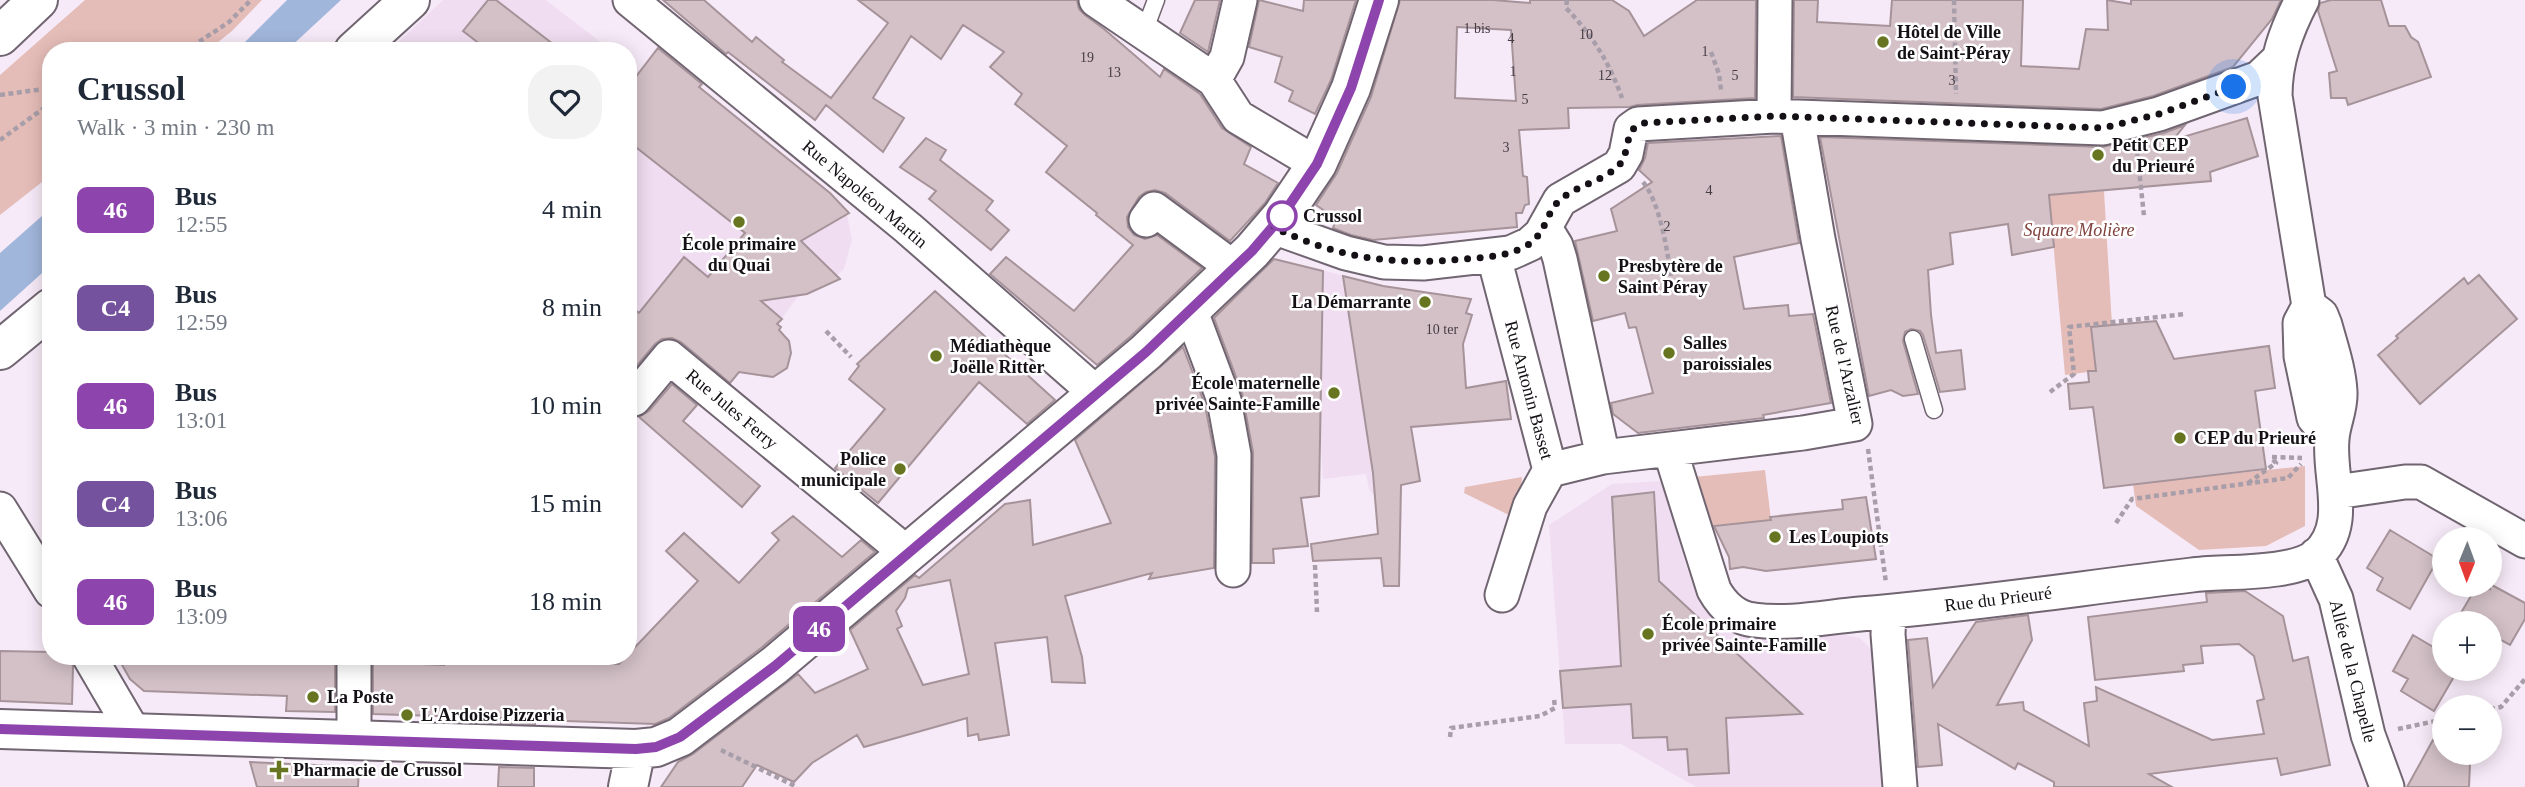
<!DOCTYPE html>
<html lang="en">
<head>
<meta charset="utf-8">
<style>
  :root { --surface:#fff; --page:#f2f2f3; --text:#1f2937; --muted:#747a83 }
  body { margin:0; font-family:Georgia,serif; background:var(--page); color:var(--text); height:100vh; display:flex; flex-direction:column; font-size:26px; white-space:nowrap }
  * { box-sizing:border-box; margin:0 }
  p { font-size:23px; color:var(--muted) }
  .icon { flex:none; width:38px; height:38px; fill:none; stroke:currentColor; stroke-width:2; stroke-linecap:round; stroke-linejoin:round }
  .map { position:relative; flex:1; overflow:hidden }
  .sheet { position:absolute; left:42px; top:42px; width:595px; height:623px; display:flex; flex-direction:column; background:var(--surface); border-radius:28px; box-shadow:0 4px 18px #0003 }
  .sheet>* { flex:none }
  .badge { padding:0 14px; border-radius:10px; font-size:24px; line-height:46px }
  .needle { width:46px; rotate:181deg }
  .controls { position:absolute; left:2432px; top:527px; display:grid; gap:14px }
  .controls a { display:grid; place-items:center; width:70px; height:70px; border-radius:50%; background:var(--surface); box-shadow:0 4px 18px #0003; font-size:35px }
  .you { position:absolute; width:35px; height:35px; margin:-18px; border:5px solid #fff; border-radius:50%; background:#1a73e8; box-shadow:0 0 0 10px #1a73e833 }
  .map>.badge { position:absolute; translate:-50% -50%; box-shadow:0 0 0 4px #fff }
  .round { display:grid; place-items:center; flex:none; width:74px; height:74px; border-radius:28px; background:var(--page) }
  .summary { display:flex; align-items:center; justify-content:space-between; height:119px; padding:0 35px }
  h1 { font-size:33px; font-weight:700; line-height:52px }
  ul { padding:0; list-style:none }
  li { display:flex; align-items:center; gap:21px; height:98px; padding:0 35px }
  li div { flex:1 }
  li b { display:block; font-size:26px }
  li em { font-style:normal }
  li .badge { min-width:77px; font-weight:700; text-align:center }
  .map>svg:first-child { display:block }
  .built { fill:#f0ddf1 }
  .green { fill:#e5bdb8 }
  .water { fill:#a1b6db }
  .building { fill:#d4c1c8; stroke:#a59399; stroke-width:2; fill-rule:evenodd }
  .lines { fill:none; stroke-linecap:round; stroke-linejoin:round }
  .lane-casing { stroke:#706571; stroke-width:19 }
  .street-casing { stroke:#706571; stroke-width:37 }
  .secondary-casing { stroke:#706571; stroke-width:42 }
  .primary-casing { stroke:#706571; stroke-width:42 }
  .path { stroke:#a89ea9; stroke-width:4.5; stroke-dasharray:5 3.5; stroke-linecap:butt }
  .lane { stroke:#fff; stroke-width:16 }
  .street { stroke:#fff; stroke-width:33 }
  .secondary { stroke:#fff; stroke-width:38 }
  .primary { stroke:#fff; stroke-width:38 }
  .line-casing { stroke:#fff; stroke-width:16 }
  .line { stroke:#8e44ad; stroke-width:10 }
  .walk { stroke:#141015; stroke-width:7; stroke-dasharray:0 12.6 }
  .poi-dot { fill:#687520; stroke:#fff; stroke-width:2.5 }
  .stop-dot { fill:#fff; stroke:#8e44ad; stroke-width:3.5 }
  .labels { text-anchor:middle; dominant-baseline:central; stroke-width:5; stroke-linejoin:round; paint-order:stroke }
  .number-label { font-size:14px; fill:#443c42 }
  .poi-label { font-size:18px; font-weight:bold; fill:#141015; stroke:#fff; text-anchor:start }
  .street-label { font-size:18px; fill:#141015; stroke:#fff }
  .stop-label { font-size:18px; font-weight:bold; fill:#141015; stroke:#fff; text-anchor:start }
  .park-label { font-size:18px; font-style:italic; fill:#81423e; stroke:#fff }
</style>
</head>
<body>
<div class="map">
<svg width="2525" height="787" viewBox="0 0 2525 787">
  <rect width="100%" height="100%" fill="#f7eaf8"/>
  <path class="built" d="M443,0H546L612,51H389Z
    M661,44L705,79L699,87L830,193L847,215L852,240L844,269L828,284L799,295L778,324L781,327L779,331L789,341L791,353L787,368L773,377L756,376L744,366L727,386L671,339L647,367L637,359L628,363V63L640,72Z
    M1317,269L1383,286L1374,330L1395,333L1420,481L1401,485V499L1378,501L1369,489L1366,474L1323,479L1320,429L1303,333Z
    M1659,481L1664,484L1686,566L1700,602L1709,615L1722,625L1748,637L1770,639L1846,635L1860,638L1870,648L1873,659L1887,787H1696L1621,744H1565L1549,525L1612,484Z"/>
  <path class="green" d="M85,0H262L232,31L207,51H51V175L0,215V75Z
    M2104,191L2112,325L2091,328L2096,371L2065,375L2049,195Z
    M2305,466V526L2266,546L2199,550L2136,506L2133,484Z
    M1765,470L1771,520L1713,526L1694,477Z
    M1522,477L1521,491L1511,516L1464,493L1465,487Z"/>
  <path class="water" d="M287,0H341L286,51H236Z
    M51,208V265L0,311V253Z"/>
  <path class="building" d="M488,0H496L562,51H489L463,31Z
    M663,0H704L752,42L756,37L784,60L782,62L831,98L888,23L858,0H1077L1079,9L1085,15L1104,29L1160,77L1164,69L1200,94L1222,128L1251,147L1244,164L1278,183L1265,203L1230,241L1165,193L1155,190L1146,192L1139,197L1127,217L1128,227L1134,235L1145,239L1157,235L1202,268L1131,336L1097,365L990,274L1006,257L1074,311L1133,245L1096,215L1097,213L1046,172L1067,146L1015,104L1022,94L990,67L1004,52L963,25L941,59L911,36L873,98L904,118L883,152L826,105L815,120L728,52L726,54Z
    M1195,0H1220L1208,52L1180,33Z
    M1259,0L1303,11L1304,0H1356L1331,80L1315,114L1289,101L1293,91L1275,82L1282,57L1249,47Z
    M1400,0H1493L1530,3V0H1612L1629,11L1644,36L1697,0H1756L1755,98L1637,105L1630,107L1568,108L1569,128L1519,130L1523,176L1527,177L1529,204L1525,205L1522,213H1516L1517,227L1373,240L1351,235L1333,228L1336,219L1316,205L1337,173L1371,97ZM1457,27L1511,30L1516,101L1455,98Z
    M1794,0H1818L1817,22L1890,26L1892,0H2023L2021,66L2079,69L2086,29L2108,30L2107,0L2131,4V0H2281L2272,19L2233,67L2153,96L2101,109L1793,97Z
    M2331,0H2381L2389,26H2405L2411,37L2418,42L2431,77L2348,105L2346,98H2331L2329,73L2337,71L2318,11L2320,3Z
    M658,48L702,84L699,87L830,193L849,213L801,241L840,279L807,294L761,301L782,319L777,324L781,327L779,330L789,341L791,353L787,368L773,377L739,372L730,383L681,342L672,338L662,339L655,344L635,368L628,363V305L639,313L684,257L708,277L745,233L628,141V87Z
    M2247,118L2258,156L2210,172L2211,181L2049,195L2054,247L2012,255L2008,224L1950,233L1953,264L1928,270L1931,315L1936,353L1961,350L1965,389L1940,392L1923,335L1920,331L1911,329L1905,332L1903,341L1918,394L1903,396L1891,390L1869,396L1820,137L2102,147L2164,133L2185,125L2173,140Z
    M1781,136L1799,243L1734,257L1744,309L1788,305L1789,316L1813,314L1831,403L1763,415L1764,418L1638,433L1613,414L1611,403L1653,393L1636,327L1629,328L1625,313L1593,321L1575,241L1617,231L1611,209L1652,182L1639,170L1645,158L1648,143Z
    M926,138L946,150L940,160L993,201L986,210L1009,230L991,250L929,199L936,191L900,167Z
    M1274,259L1323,271L1319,496L1301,498L1308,546L1273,549L1274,563H1252L1253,452L1242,393L1214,318Z
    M2479,275L2517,319L2420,404L2378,355L2398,338L2396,336L2464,278L2468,284Z
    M1343,276L1383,286L1471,299L1466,313L1472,315L1463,344L1466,388L1506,381L1511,419L1411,427L1420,481L1401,485L1399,586H1384L1381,558L1313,561L1311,544L1378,534L1373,473Z
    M935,291L1055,400L1027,424L979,382L878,503L835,468L885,409L849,379L859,366L857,364Z
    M2156,321L2174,359L2269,346L2275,388L2255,391L2266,469L2104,488L2093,407L2070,409L2068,384L2089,382L2088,371H2096L2091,327Z
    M1183,347L1205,405L1215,457L1214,568L1149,579L1152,573L1065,596L1082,657L1085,683L1052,682L1047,637L995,643L1009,735L979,740L978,734L968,736L967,718L864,747L857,735L812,763L794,782L757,765L742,787H661L678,762L693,754L798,674L815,693L868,669L850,630L915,575L919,578L1005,504L1030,500L1033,545L1111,523L1075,440ZM950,580L969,674L923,685L897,629L902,626L896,611L905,598L908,588Z
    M672,384L697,405L683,421L760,486L742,507L639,417L649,411Z
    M1654,492L1659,581L1802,714L1726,718L1729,773L1689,775L1687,749L1668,750L1667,737L1633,738L1631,704L1563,708L1560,671L1621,666L1612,497Z
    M1866,497L1876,559L1766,571L1743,567L1730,569L1729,557L1714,526L1771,520L1770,517L1843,509L1842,500Z
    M793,516L842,557L861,540L875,552L761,648L669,718L655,724L535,720V724L501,723V718L373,714V662L444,665L445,656H537L536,662L619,664L698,581L666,551L684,533L739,583L779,540L772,533Z
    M2390,530L2438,559L2410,609L2377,590L2383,578L2367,568Z
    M2478,584L2490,589V584L2525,603V619L2510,645L2490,634V623H2455Z
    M2245,591L2283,616L2293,661L2308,657L2330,765L2281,775L2277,758L2149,774L2172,787H2054V782L2018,763L2015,769L1938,724L1942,765L1918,767L1908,640L1927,638L1933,687L1976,622L2028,615L2032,640L1997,705L2023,702L2024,710L2089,746L2084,703L2097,701L2096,687L2212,740L2264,734L2257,701L2264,699L2254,656L2239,644L2201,646L2203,663L2183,665L2184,671L2095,680L2088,617L2207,602L2206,593Z
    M2413,635L2445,654V668H2459L2434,711L2401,691L2408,679L2393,671Z
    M0,651L51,652V656H70L73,667L72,704L0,701Z
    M117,656L335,658V712L286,711L287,696L144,691L130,679Z
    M2433,740L2445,747V752H2454L2470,763L2469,787H2407Z
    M250,762L359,767L358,787H257Z
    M499,767L534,768V787H498Z"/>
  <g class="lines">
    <defs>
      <path id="lane" d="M1144,32L1156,0
        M1913,339L1934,410"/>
      <path id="street" d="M630,0L908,228L1096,393
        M1096,0L1214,80L1238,117L1317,164
        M1214,80L1227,57L1240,0
        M1774,116L1775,0
        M1146,220L1154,209L1234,268
        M1273,227L1346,253L1384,262L1423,263L1510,253L1530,244L1541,234L1560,200L1619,166L1626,154L1631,129L1638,124L1774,116L2103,128L2159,114L2259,78L2279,59
        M1545,228L1556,246L1560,259L1603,457
        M1494,257L1550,470
        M2309,306L2300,323L2301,356L2314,418L2332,438
        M1190,309L1224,400L1234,455L1233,570
        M628,394L634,399L669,357L908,554
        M1670,450L1714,590C1723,606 1735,618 1754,620C1788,625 1826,617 1860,614C1971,605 2081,588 2192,575C2223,571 2293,575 2316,556C2351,526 2328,477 2332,439C2333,423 2341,409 2340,392C2339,370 2331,347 2325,325L2321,315L2309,306L2275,96C2275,61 2286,31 2302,0
        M1550,470L1603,457L1803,433L1855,424L1818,239L1797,117
        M2336,492L2405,482H2421L2525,541
        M0,509L51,591
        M2316,555L2336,599L2368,735L2387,787
        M1502,595L1530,506L1550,470
        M1889,612L1888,634L1900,787
        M89,656L134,733
        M354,656V741"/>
      <path id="secondary" d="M354,51L410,0
        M0,350L51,308
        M0,729L636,749L656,747L680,737L775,665L1146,352L1252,251L1282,216L1317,164L1351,88L1379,0
        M628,787L636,749"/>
      <path id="primary" d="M0,36L38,0"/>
    </defs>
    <use href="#lane" class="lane-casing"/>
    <use href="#street" class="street-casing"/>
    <use href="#secondary" class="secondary-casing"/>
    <use href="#primary" class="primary-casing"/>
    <path class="path" d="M1567,0L1566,8C1593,36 1609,62 1622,98
      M1954,0L1956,94
      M185,51L229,22L251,0
      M1711,52L1719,74L1721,90
      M0,95L51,88
      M0,140L51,103
      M2137,151L2144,216
      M1643,182C1661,204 1668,255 1672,284
      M826,331L851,357
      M2050,392L2074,374L2069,327L2185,314
      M1868,449L1886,583
      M2272,457L2302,458
      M2248,483L2276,463L2271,457
      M2116,523L2132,499L2288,478L2301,464
      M1315,565L1317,612
      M2490,709L2501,707L2525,679
      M2398,729L2445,719
      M1450,737L1451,728L1540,716L1555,708L1554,699
      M721,750L797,787"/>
    <use href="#lane" class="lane"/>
    <use href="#street" class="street"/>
    <use href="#secondary" class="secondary"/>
    <use href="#primary" class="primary"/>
  </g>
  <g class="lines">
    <defs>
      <path id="line" d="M0,729L636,749L656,747L680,737L775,666L1146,352L1252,251L1282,216L1317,164L1351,88L1379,0"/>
    </defs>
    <use href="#line" class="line-casing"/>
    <use href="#line" class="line"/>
    <path class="walk" d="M1282,216L1273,227C1338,258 1393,266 1464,259C1485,257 1507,257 1526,246C1547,234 1545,213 1560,200C1576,186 1599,182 1615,169C1633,156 1621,128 1644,123L1774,116L2103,128L2159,114L2234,87"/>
  </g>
  <g class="poi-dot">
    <circle cx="1883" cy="42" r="7"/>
    <circle cx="2098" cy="155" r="7"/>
    <circle cx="739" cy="222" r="7"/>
    <circle cx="1604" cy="276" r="7"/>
    <circle cx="1425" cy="302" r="7"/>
    <circle cx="1669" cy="353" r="7"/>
    <circle cx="936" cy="356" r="7"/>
    <circle cx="1334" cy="393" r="7"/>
    <circle cx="2180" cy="438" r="7"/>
    <circle cx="900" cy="469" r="7"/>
    <circle cx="1775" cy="537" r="7"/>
    <circle cx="1648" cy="634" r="7"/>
    <circle cx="313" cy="697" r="7"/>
    <circle cx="407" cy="715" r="7"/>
    <path d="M275.5 759.5h7v7h7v7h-7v7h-7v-7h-7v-7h7z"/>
  </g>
  <circle class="stop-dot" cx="1282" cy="216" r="14"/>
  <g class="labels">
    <g class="number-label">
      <text x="1477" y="28">1 bis</text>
      <text x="1586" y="34">10</text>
      <text x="1511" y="38">4</text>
      <text x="1705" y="51">1</text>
      <text x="1087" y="57">19</text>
      <text x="1513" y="71">1</text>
      <text x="1114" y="72">13</text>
      <text x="1605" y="75">12</text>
      <text x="1735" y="75">5</text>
      <text x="1952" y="80">3</text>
      <text x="1525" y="99">5</text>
      <text x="1506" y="147">3</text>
      <text x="1709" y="190">4</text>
      <text x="1667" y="226">2</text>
      <text x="1442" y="329">10 ter</text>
    </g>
    <g class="poi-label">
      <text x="1897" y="32">Hôtel de Ville<tspan x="1897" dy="21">de Saint-Péray</tspan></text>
      <text x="2112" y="145">Petit CEP<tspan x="2112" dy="21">du Prieuré</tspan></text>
      <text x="739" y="244" text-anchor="middle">École primaire<tspan x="739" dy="21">du Quai</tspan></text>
      <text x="1618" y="266">Presbytère de<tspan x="1618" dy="21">Saint Péray</tspan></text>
      <text x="1411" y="302" text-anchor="end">La Démarrante</text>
      <text x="1683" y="343">Salles<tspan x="1683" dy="21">paroissiales</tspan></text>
      <text x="950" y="346">Médiathèque<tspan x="950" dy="21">Joëlle Ritter</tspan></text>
      <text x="1320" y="383" text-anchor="end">École maternelle<tspan x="1320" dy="21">privée Sainte-Famille</tspan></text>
      <text x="2194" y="438">CEP du Prieuré</text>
      <text x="886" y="459" text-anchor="end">Police<tspan x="886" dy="21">municipale</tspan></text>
      <text x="1789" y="537">Les Loupiots</text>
      <text x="1662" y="624">École primaire<tspan x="1662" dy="21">privée Sainte-Famille</tspan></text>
      <text x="327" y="697">La Poste</text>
      <text x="421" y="715">L'Ardoise Pizzeria</text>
      <text x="293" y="770">Pharmacie de Crussol</text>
    </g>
    <g class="street-label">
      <text transform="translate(865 194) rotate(40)">Rue Napoléon Martin</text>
      <text transform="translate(1845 365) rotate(77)">Rue de l'Arzalier</text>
      <text transform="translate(1529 390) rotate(75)">Rue Antonin Basset</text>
      <text transform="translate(732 409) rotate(40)">Rue Jules Ferry</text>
      <text transform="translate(1998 599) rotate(-7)">Rue du Prieuré</text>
      <text transform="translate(2353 671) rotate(76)">Allée de la Chapelle</text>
    </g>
    <g class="stop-label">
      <text x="1303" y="216">Crussol</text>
    </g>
    <g class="park-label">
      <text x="2079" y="230">Square Molière</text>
    </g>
  </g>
</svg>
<div class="controls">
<a><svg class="needle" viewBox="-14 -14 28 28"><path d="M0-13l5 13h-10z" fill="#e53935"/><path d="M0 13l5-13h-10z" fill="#747a83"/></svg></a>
<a>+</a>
<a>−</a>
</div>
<div class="you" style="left:2234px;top:87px"></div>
<b class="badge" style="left:819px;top:629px;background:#8e44ad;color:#fff">46</b>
<section class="sheet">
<div class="summary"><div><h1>Crussol</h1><p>Walk · 3 min · 230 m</p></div><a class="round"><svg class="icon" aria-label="heart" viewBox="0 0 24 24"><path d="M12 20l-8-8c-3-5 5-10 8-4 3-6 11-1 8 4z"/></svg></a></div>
<ul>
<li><span class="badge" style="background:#8e44ad;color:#fff">46</span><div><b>Bus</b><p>12:55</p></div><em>4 min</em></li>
<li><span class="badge" style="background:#75529d;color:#fff">C4</span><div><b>Bus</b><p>12:59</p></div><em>8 min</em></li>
<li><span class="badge" style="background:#8e44ad;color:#fff">46</span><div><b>Bus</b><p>13:01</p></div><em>10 min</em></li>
<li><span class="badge" style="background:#75529d;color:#fff">C4</span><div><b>Bus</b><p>13:06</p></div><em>15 min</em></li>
<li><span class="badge" style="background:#8e44ad;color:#fff">46</span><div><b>Bus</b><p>13:09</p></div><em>18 min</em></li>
</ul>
</section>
</div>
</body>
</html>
